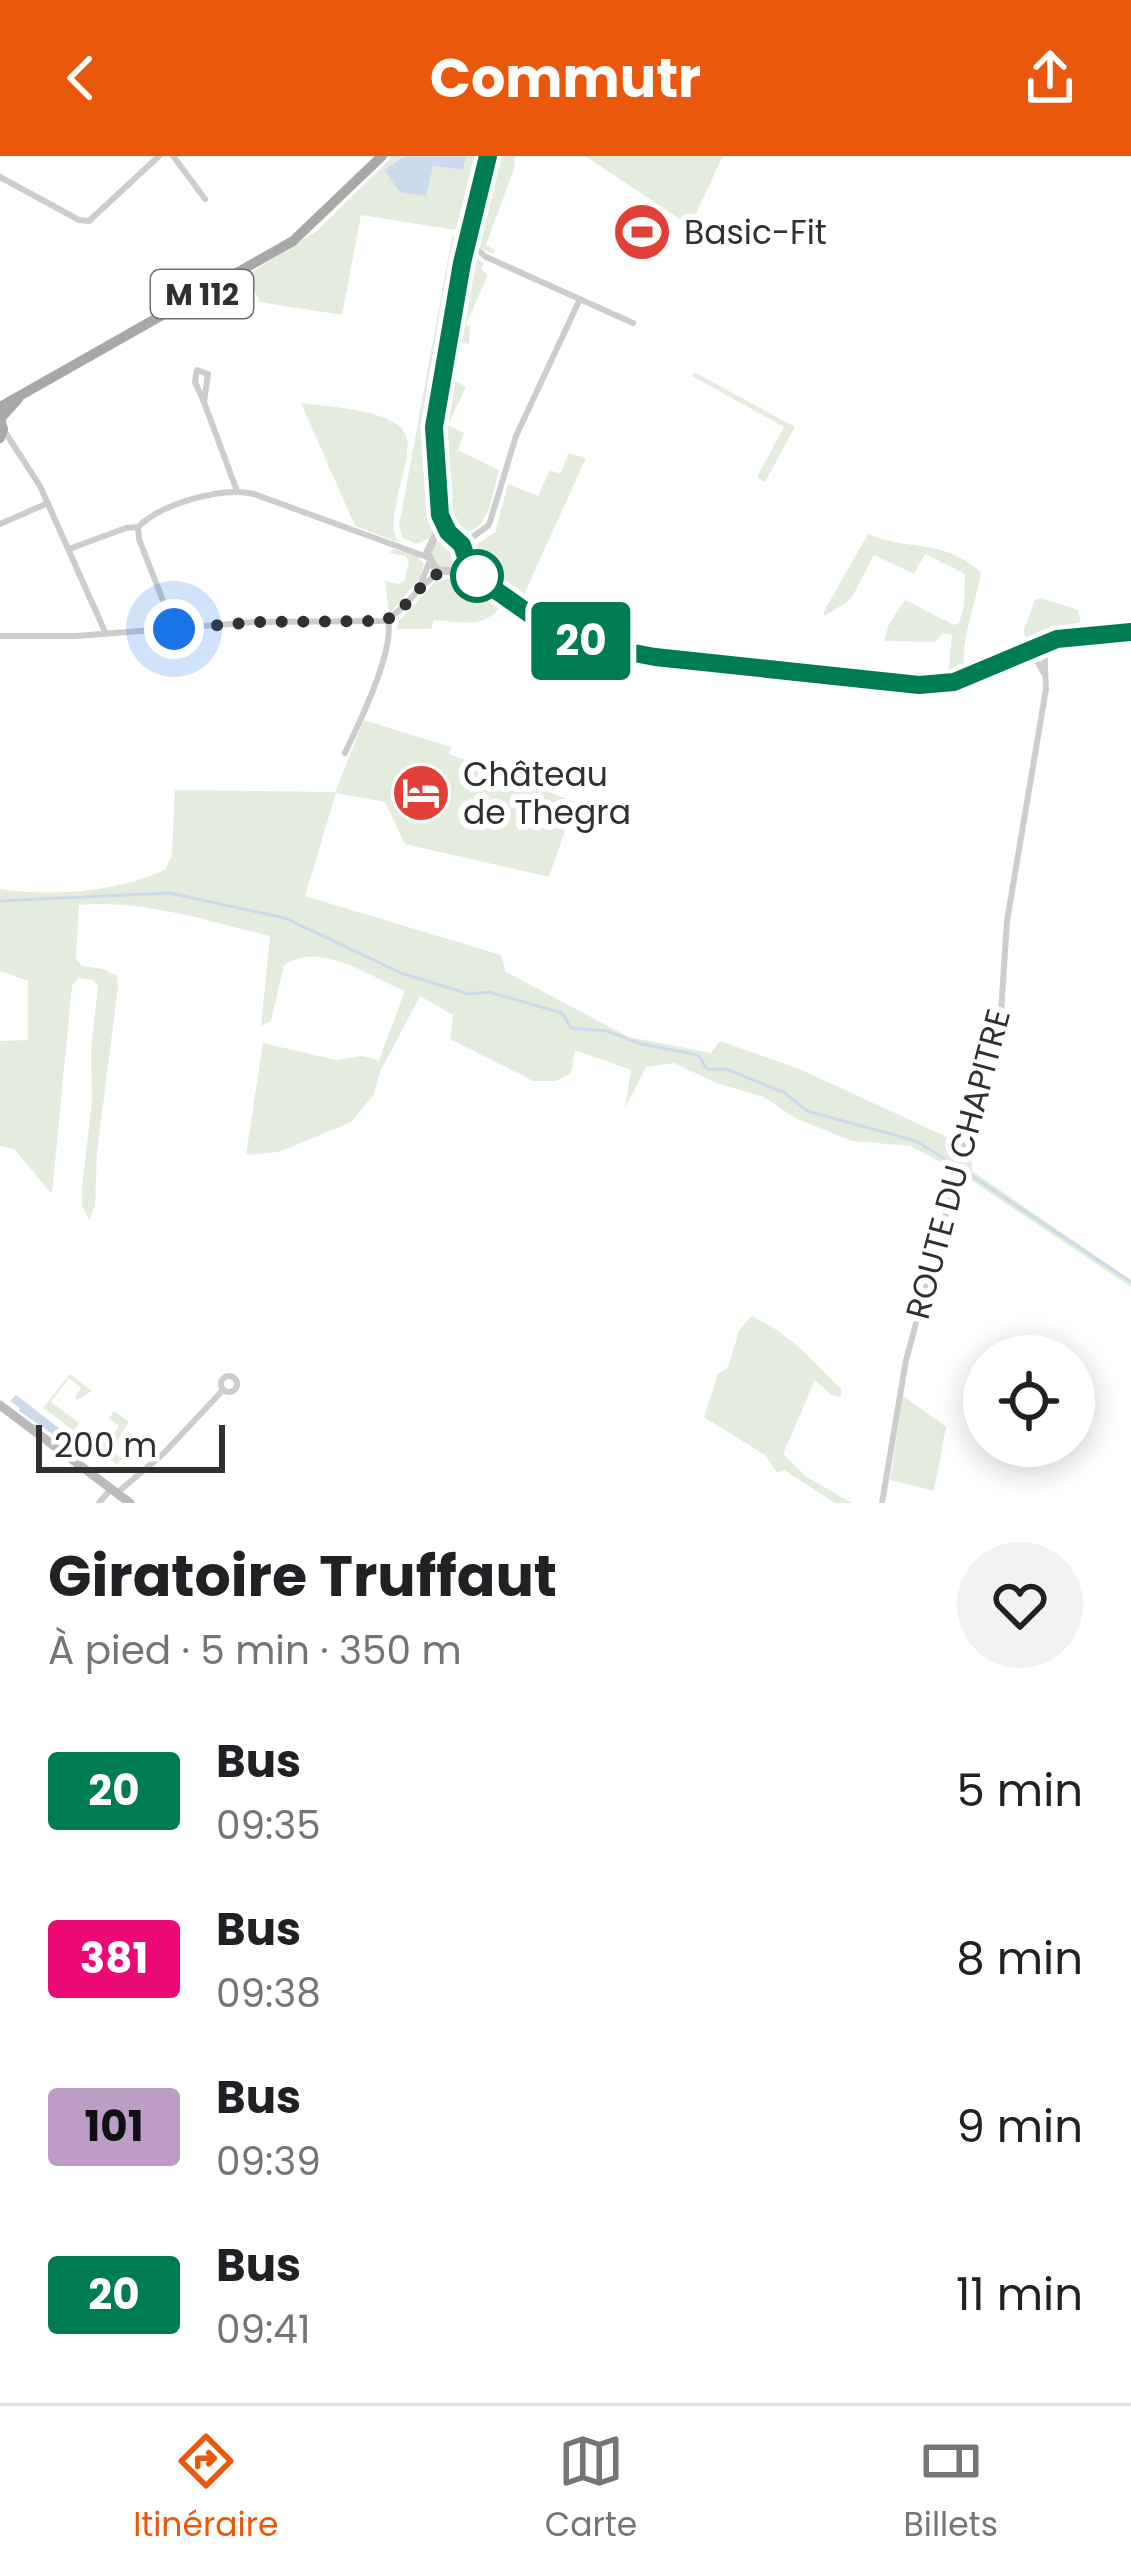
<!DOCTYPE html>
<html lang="fr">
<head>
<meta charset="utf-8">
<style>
  :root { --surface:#fff; --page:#f2f2f2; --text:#202124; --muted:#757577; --line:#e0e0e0; --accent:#ea580c }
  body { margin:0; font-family:Poppins,sans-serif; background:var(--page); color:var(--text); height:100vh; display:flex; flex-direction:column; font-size:45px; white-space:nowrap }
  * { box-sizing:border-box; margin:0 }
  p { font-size:39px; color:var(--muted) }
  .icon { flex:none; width:66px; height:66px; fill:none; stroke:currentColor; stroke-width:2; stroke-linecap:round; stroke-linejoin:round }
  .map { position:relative; height:1347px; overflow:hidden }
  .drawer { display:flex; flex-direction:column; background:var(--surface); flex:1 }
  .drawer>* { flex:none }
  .badge { padding:0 24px; border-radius:9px; font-size:42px; line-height:78px }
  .buttons { position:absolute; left:963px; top:1179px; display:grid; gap:24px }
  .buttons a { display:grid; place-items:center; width:132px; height:132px; border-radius:50%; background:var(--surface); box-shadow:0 6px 30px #0003; font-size:60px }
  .scale { position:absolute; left:36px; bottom:30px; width:189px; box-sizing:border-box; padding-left:12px; border:6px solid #303030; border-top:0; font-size:33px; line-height:42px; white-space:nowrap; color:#303030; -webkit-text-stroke:9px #fff; paint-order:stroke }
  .you { position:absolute; width:60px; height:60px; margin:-30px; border:9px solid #fff; border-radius:50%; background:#1a73e8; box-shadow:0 0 0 18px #1a73e833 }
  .map>.badge { position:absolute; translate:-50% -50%; box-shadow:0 0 0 6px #fff }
  .round { display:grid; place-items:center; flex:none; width:126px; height:126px; border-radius:63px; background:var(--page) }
  .overview { display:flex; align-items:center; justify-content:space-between; height:204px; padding:0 48px }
  h1 { font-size:57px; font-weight:700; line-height:90px }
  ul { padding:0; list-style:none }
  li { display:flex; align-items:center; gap:36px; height:168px; padding:0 48px }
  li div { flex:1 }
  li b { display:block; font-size:45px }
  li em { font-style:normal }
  li .badge { min-width:132px; font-weight:700; text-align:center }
  header { display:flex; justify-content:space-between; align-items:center; height:156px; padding:0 48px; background:var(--accent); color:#fff; font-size:54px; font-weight:700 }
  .tab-bar { display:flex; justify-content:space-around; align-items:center; height:168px; border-top:3px solid var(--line); background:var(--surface); font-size:33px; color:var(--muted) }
  .tab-bar a { display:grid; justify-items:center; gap:6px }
  .tab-bar .on { color:var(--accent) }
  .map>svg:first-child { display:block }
  .green { fill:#e4ecde }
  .water { fill:#cbdbec }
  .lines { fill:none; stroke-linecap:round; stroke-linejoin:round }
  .stream { stroke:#cbdbec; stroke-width:3 }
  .minor { stroke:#cdcdcd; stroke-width:6 }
  .tertiary { stroke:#cdcdcd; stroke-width:8 }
  .secondary { stroke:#bababa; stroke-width:9 }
  .primary { stroke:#a8a8a8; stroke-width:10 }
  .line-casing { stroke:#fff; stroke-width:27 }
  .line { stroke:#007c52; stroke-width:18 }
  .walk { stroke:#303030; stroke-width:12; stroke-dasharray:0 21.6 }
  .stop-dot { fill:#fff; stroke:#007c52; stroke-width:6 }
  .labels { text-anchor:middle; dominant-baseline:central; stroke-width:12; stroke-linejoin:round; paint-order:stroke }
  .shield { fill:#fff; stroke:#6e6e6e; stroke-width:3 }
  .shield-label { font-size:30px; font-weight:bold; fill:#303030 }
  .poi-label { font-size:33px; fill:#303030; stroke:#fff; text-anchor:start }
  .street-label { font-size:33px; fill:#303030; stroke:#fff }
</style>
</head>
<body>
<header><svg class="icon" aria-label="back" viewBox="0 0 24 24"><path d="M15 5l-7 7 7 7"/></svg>Commutr<svg class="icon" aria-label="share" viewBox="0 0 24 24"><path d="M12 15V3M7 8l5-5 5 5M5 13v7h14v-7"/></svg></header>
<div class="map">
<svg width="1131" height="1347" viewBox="0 0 1131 1347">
  <rect width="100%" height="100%" fill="#fff"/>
  <path class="green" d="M393,0H405L401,2L425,40L433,10L463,14L466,0H481L477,24L455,74L361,59L342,159L260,146L247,119L317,75Z
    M495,0H515L514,13L486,89L495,94L493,98L480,92L475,82Z
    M585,0H723L690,70Z
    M469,63L430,271L435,373L428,383L416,388L403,382L399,370L452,81L461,78Z
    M470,100L484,107L481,113L488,119L466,168L470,170L469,188L459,186L452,223L466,231L448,269L464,277L458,294L499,314C492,339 488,386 453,374C414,302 454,177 470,100Z
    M694,216L795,271L765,326L757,321L784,271L692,220Z
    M301,247C327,251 400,253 407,282C410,298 401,323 398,339C395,356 390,370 398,386L355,370Z
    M569,297L586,302L521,445L477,413L470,398L473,391L495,376L508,328L538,340L550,314L560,318Z
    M868,378C910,396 940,381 981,416C977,442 961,486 964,508L948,517L952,479L943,477L935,486L884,485L889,468L905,444L954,469L959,467L964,450L965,418L925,398L914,418L874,399L851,443L825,460L823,457Z
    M431 398a14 14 0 1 1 28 0a14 14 0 1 1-28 0Z
    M393,393L416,398L424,408L420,422L389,458L385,425L399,428L405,424L409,406L405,400L390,397Z
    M461,421L502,448C485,474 463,466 434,464L431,473H397L399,465L436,425Z
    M1041,442L1078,454L1081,466L1027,482L1023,476L1035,444Z
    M364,564L451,591L449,598L575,646L549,721L405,688L385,646L336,637L305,740L501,799L506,816L629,881L711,897L720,885L797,912L971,992L972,1015L1131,1124V1131L962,1018L911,990L852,985L795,962L764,941L716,927L674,907L646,911L625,952L631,914L575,894L571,917L556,925H533L450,883L453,859L420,840L380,916L374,938L351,966L279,996L246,999L263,887L336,904L361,900L379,904L405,835C366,820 324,785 284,809L271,865L261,870L270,780C208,765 142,743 79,749L76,803L82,810L103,813L117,820L118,830L97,997L95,1050L89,1064L82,1049V1031L92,945L91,894L98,830L93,824L78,822L72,830L52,1038L14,993L0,990V885L28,884V825L0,815V733C53,741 116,736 165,714L172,699L175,634L335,636Z
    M751,1160C788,1176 813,1205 841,1233V1241L831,1239L815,1224L783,1298L807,1321L852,1347H835L784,1314L777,1317L765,1299L704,1261L718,1218L728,1211L739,1175Z
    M70,1218L92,1235L77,1244L75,1241L81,1232L69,1222L51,1246L79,1267L74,1275L43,1252Z
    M903,1240L946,1271L934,1335L890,1324Z
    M114,1255L129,1266L111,1295L122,1303L117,1309L89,1287L95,1280L107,1287L119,1270L109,1262Z"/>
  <path class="water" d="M405,0H466L463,14L433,10L426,40L400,36L384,14Z
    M16,1239L81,1289L77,1295L19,1255L20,1252L10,1245Z"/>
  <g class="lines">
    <path class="stream" d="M0,745L169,737L285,762L401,817L469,838L489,836L562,857L571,872L607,875L641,888L698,899L707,913H726L785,937L807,955L916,985L954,1009
      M963,1014L1131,1126"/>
    <path class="minor" d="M173,0L205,43
      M0,21L79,64L89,65L159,0
      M467,85L486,101L633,167
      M204,246L195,226L197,214L208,218L204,246L237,335
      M5,276L40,330L106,478
      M0,368L48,347
      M462,389L489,369L516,280L580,143
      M69,393L126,372L138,371
      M421,427L429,407
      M174,473L139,383L138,371C161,348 222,330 254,338L427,401
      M0,480H76L255,466L384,465C406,454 418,428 441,416
      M1030,491L1043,516
      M345,597C359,567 395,495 388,463
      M221 1228a8 8 0 1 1 16 0a8 8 0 1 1-16 0Z
      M117,1337L164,1297L223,1234
      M99,1347L111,1333
      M882,1347L906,1204L1001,857L1007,765L1046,533L1044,487"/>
    <path class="tertiary" d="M490,0L467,85L442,216L434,295L440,359L436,378L427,397L436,414L471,417L559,476L617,495L919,529L967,521L1057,483L1131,476
      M440,360C446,372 458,380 463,392C467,402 467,408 475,417
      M936,524L1056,478L1097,471"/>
    <path class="secondary" d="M0,1249L130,1347"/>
    <path class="primary" d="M0,251L293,85L382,0
      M0,263L18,243
      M0,263L3,273L0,282"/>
  </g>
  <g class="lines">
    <defs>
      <path id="line" d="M488,0L462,107L434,271L440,359L448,376L462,389L469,410L480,423L538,464L597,490L655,501L919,529L954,526L1057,483L1131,476"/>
    </defs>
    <use href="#line" class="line-casing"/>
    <use href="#line" class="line"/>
    <path class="walk" d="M174,473L255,466L384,465C419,449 429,392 480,423L477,420"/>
  </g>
  <defs>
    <symbol id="stadium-disc" viewBox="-11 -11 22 22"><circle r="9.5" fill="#e13f38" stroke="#fff"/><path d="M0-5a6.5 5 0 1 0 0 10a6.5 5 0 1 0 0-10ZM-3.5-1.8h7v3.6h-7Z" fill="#fff"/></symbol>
    <symbol id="hotel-disc" viewBox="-11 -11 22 22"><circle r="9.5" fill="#e13f38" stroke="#fff"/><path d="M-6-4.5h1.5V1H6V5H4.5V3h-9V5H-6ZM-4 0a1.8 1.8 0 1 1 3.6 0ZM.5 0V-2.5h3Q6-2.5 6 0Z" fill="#fff"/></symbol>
  </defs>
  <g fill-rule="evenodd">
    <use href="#stadium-disc" x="609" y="43" width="66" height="66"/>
    <use href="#hotel-disc" x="388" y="604" width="66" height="66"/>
  </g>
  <circle class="stop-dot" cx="477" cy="420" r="24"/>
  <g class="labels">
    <rect class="shield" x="151" y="114" width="102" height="48" rx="9"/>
    <g class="shield-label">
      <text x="202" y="138">M 112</text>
    </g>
    <g class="poi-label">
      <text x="684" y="76">Basic-Fit</text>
      <text x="463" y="618">Château<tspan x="463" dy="38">de Thegra</tspan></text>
    </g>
    <g class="street-label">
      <text transform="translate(958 1008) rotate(-75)">ROUTE DU CHAPITRE</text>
    </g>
  </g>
</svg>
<div class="buttons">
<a><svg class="icon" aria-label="locate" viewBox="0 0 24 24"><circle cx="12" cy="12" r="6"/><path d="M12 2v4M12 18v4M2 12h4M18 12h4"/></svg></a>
</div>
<div class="scale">200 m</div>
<div class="you" style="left:174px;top:473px"></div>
<b class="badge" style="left:581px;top:485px;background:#007c52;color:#fff">20</b>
</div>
<section class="drawer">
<div class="overview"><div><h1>Giratoire Truffaut</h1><p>À pied · 5 min · 350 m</p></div><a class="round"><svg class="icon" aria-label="heart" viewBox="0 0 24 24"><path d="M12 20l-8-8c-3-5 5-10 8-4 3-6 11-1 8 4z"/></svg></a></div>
<ul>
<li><span class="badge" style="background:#007c52;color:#fff">20</span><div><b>Bus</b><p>09:35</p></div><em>5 min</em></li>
<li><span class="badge" style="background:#ec0975;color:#fff">381</span><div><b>Bus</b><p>09:38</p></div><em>8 min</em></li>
<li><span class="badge" style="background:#bb9dc6;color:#111">101</span><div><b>Bus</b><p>09:39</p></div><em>9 min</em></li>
<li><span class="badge" style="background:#007c52;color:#fff">20</span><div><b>Bus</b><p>09:41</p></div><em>11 min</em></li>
</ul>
</section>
<nav class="tab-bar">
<a class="on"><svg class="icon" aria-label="directions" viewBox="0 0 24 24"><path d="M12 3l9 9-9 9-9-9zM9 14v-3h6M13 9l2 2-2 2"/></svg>Itinéraire</a>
<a><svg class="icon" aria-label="map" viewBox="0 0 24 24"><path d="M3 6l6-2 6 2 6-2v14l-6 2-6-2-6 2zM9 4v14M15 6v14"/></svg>Carte</a>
<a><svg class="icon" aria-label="tickets" viewBox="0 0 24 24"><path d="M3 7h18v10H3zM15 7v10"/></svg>Billets</a>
</nav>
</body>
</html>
